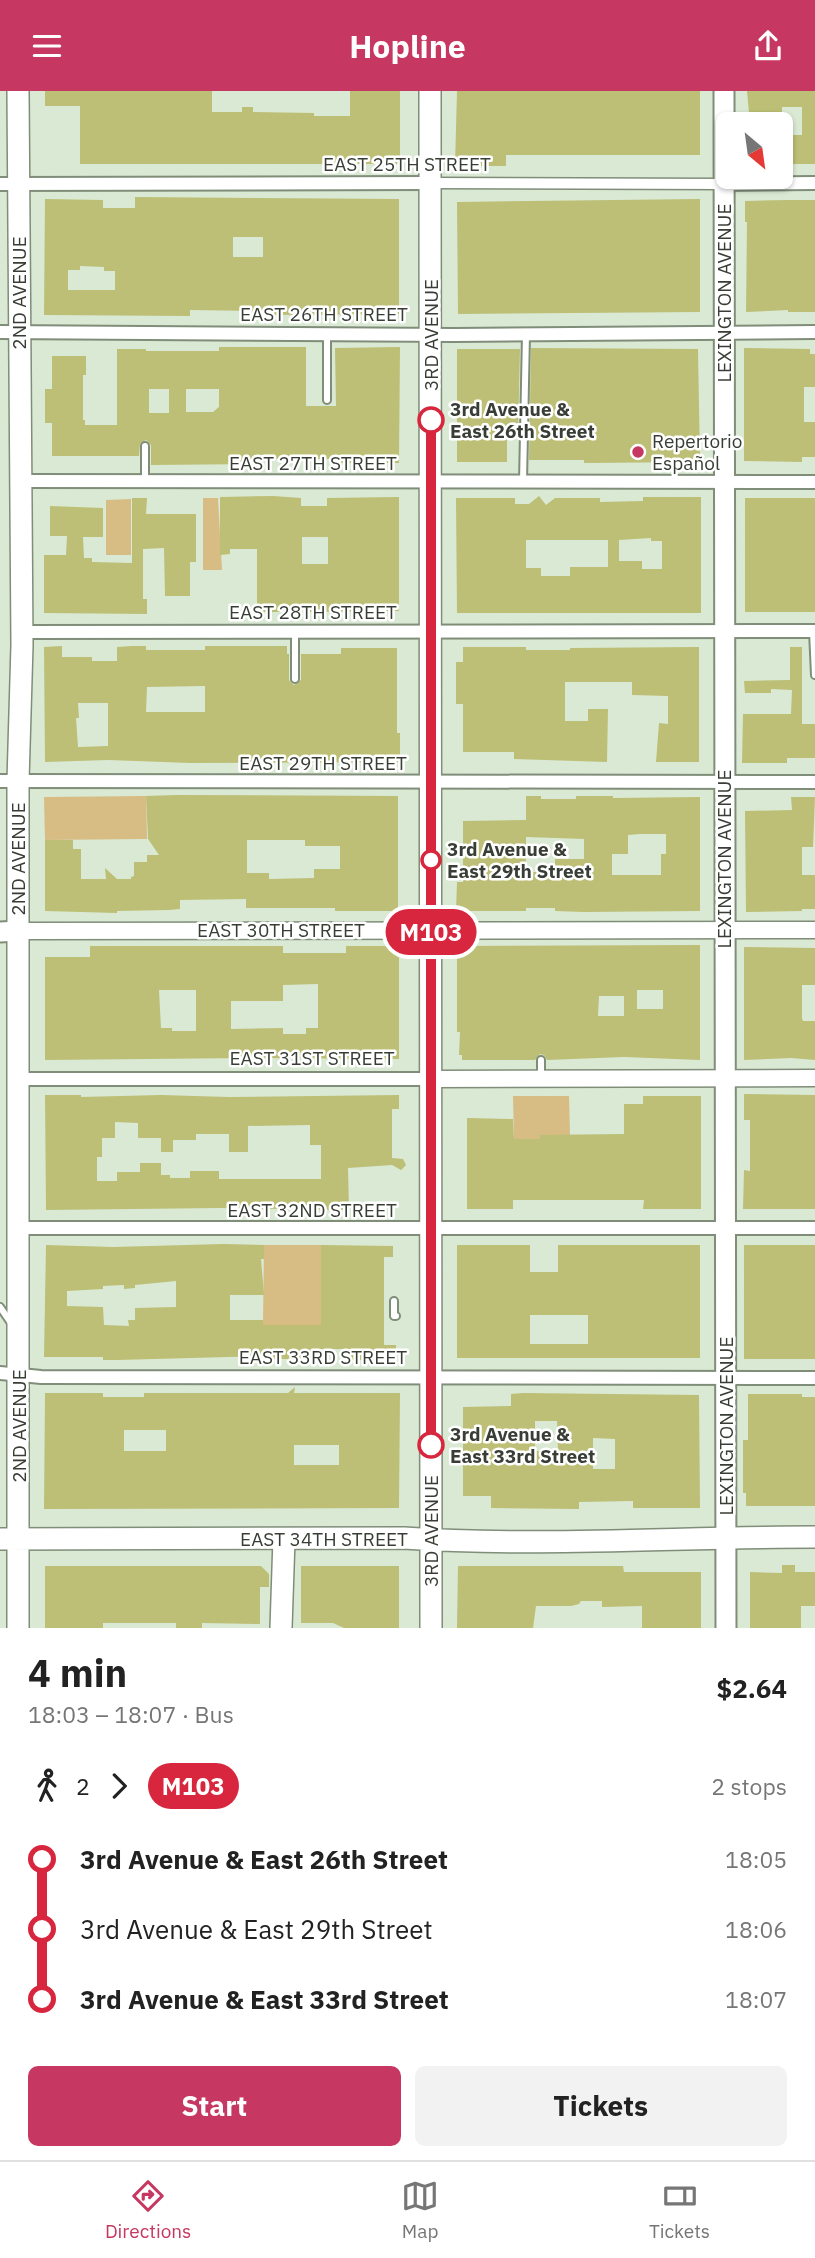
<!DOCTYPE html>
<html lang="en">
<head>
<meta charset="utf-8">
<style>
  :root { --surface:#fff; --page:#f2f2f2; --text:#222; --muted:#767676; --line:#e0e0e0; --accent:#c63761 }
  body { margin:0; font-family:"IBM Plex Sans",sans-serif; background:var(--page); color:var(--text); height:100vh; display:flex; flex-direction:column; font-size:26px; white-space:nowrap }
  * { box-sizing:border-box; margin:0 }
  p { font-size:23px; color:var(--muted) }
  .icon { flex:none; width:38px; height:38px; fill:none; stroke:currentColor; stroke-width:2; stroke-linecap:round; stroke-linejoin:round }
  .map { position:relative; height:1537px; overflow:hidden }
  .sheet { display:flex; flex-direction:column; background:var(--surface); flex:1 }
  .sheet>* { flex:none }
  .badge { padding:0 14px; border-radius:23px; font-size:24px; line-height:46px }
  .needle { width:46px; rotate:151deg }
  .fabs { position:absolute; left:716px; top:21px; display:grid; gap:14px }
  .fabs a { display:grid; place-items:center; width:77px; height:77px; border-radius:10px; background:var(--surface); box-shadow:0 2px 5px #0004; font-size:35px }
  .map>.badge { position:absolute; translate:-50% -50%; box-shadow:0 0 0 4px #fff }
  .legs { display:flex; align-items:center; gap:10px; height:77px; padding:0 28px; font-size:23px }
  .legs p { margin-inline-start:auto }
  .summary { display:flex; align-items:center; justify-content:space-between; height:119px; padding:0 28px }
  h1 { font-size:38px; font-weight:700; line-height:52px }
  .primary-button { display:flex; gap:14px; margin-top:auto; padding:14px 28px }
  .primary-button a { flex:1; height:80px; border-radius:10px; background:var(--accent); color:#fff; font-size:28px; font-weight:700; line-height:80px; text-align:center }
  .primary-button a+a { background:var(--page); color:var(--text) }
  ul { padding:0 28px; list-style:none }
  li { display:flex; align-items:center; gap:24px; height:70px; font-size:26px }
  li i { display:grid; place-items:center; width:10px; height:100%; margin:0 9px; background:currentColor }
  li i::after { content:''; width:18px; height:18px; margin:-9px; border:5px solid; border-radius:50%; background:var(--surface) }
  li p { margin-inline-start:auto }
  li:first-child i { background:linear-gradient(#0000 50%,currentColor 0) }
  li:last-child i { background:linear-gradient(currentColor 50%,#0000 0) }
  header { display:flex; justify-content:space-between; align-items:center; height:91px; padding:0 28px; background:var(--accent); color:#fff; font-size:32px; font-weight:700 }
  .menu { display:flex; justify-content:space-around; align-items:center; height:98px; border-top:2px solid var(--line); background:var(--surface); font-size:19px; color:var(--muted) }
  .menu a { display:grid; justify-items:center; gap:4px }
  .menu .current { color:var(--accent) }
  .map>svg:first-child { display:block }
  .green { fill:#d7bc84 }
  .building { fill:#bcbf75; fill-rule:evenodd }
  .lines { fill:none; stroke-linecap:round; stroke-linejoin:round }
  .service-casing { stroke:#7f8d79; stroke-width:10 }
  .pedestrian-casing { stroke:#7f8d79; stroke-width:13 }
  .minor-casing { stroke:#7f8d79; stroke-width:16 }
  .tertiary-casing { stroke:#7f8d79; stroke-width:19 }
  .secondary-casing { stroke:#7f8d79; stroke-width:23 }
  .primary-casing { stroke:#7f8d79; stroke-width:24 }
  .service { stroke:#fff; stroke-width:6 }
  .pedestrian { stroke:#fff; stroke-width:10 }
  .minor { stroke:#fff; stroke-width:12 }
  .tertiary { stroke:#fff; stroke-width:16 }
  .secondary { stroke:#fff; stroke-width:19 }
  .primary { stroke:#fff; stroke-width:21 }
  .line-1-casing { stroke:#fff; stroke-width:16 }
  .line-1 { stroke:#d7263d; stroke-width:10 }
  .stop-1-dot { fill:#fff; stroke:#d7263d; stroke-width:3.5 }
  .poi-dot { fill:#c63761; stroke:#fff; stroke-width:2.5 }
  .labels { text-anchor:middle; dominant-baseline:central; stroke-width:5; stroke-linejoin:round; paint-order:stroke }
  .street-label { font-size:19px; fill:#383e35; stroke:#fff }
  .stop-label { font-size:19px; font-weight:bold; fill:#383e35; stroke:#fff; text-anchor:start }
  .poi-label { font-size:19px; fill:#383e35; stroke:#fff; text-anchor:start }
</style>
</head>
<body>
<header><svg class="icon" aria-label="menu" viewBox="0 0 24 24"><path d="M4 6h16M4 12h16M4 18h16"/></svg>Hopline<svg class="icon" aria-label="share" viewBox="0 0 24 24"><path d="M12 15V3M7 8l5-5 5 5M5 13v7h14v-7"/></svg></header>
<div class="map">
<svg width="815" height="1537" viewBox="0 0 815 1537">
  <rect width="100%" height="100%" fill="#dae9d4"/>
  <path class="green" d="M203,407H218L222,479H203Z
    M131,408V464H106V409Z
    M146,705L147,748L45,749L44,706Z
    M513,1005H569L570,1044L540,1045V1048H514Z
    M264,1154H321V1234H263Z"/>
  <path class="building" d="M45,0H212V21H242V16H253V21L314,22V25H350V0H400V73H80V15H45Z
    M457,0H700V64H506V75H455Z
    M747,0H815V73H780V44H802V16H782V33H750Z
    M135,106L399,108V223L263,224V220L190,219V225L44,224L45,108L103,109V117H135ZM233,146H263V166H233ZM80,175L104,176V180H115V199H68V179H80Z
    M700,108V221L458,223L457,111Z
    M788,109H815V221H788V219L746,221L747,131H745V110Z
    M219,256H306V315H336L335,257L400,256L399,372H341V368H263V373L151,374V354L146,349L140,353L139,365H52V332H45V298H52V265H86V284H83V329H85V334H117V258H146V260H219ZM149,298H169V322H149ZM186,298H219V316L213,321H186Z
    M531,257L698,258L700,371L584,372V369H529Z
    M744,257L810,258V263H815V296H804V331H815V366H802V371L744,370Z
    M457,258H520L518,344L507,343V371H457Z
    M273,405L301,407V415H327V407L399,406V520L309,521L303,514L297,521H257V458H230V463L220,464V406ZM302,446H328V473H302Z
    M539,405L546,414L555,407H600V411L643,410V406H701V522H457L456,407H515V413H529ZM651,447V450H662V478H642V470H619V449ZM526,449H608V476H570V485H541V477H526Z
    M132,407H147L146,423H196V471H190V505H165L164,457L143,458V508H147V523L44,522V464H66L67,445H50V415L103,417V446H83L84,467H92V471L132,472Z
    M745,407H815V521H745Z
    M62,555V566H92V570H117V556L132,555H146V559H205V555H287V563H289V589L294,594L301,589V563H341V557H397V642H400V671L191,672L108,669L45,671L44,556ZM205,595V621H146L147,596ZM78,612H108V655L78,656L76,627H79Z
    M463,556H526V559H570V557L699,556V671H656L659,632L668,633V605L632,604V591H565V630H588V618H608L607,671L514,668V661H463V613H456V571H463Z
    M790,556H802V633H815V667H787V672H742L743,623H791L792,599L771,598V602H745L744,590L790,589Z
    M176,704L398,705V820H335V817H246V808L180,809V818L169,819L117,820V822L45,820V749H73V758H81V788H106L105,777L117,788H131V786L134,785V771H147V764H159L148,748L146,705ZM247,749H305V755H340V778H314V787L269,788V782H247Z
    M526,705H541V708H576V705H613V707L700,706V820L584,821L555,820V817H526V820H456L457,791H463V730L526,729ZM640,743H666V763H661V784H612V763H628V744ZM526,746L584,748V768H555V781H526Z
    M791,706H815L813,756H802V784H815V818H802V820L746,821L745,720L792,719Z
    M700,854V969L624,966L547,969L544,964L540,963L535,969H462V964H459L460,941H457V855ZM637,899H663V918H637ZM599,905H624V925H598Z
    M90,855H283V862H346V855H399V968L248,967L45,969V866H90ZM318,893V937H306V943H283V937L231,938V910H283V894ZM159,899H196V940H172V937H161Z
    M744,856L815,857V894H802V927L803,930H815V969L791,967L744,969Z
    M744,1003L815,1004V1118H743L744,1079L750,1080V1029H744Z
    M45,1004H81V1006L161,1004L229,1006L399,1004V1018H392V1067L403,1068L406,1074L401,1079L392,1074L348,1077L349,1119L219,1117L46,1119ZM115,1031L138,1032V1047H161V1061H173V1049H196V1043H229V1061H248V1035L310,1034V1054H321V1088H219V1080H190V1087H170V1084H161V1072H140V1081H117V1090H97V1066H102V1047H115Z
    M643,1005H701V1118H643L644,1109H513V1118H467V1027L513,1028L514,1048H540V1044L624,1043V1013H643Z
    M223,1153L264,1154V1168H261L264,1204H230V1229H263V1234H321V1154L393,1155V1166H384V1254H396V1269H348L349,1258H321V1268H263V1265L117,1269H103V1266H44L46,1154L113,1156ZM176,1190V1216L135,1217V1229H128L129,1235L104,1234L103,1216L67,1215V1200L103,1198V1195L124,1194V1198L135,1197V1194Z
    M457,1154H530V1181H558V1154H700V1267H457ZM530,1224H588V1253H530Z
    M744,1154H815V1268H744Z
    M295,1296L294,1302H400L399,1417L44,1418L45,1302H103V1306H144V1302H288ZM124,1339H166V1360H124ZM294,1354H339V1374H294Z
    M523,1302L699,1304L700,1417H633V1410L579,1411V1418L491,1417V1405H463V1316L511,1315V1303ZM535,1330H557L558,1360H535ZM593,1347L615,1348V1378H593Z
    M748,1303H802V1306H815V1415H746V1402H743V1349H748Z
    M782,1474H795V1481H815V1515H801V1537H750V1481L782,1482Z
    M45,1475H261L269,1483V1496H260V1533L202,1532V1537H176V1532H103V1537H45Z
    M301,1475H399V1537H344L333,1532H301Z
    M458,1475H623L624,1481H701V1537H642V1515L602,1516V1510H581L579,1513L571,1515H536L533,1537H457Z"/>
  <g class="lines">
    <defs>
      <path id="service" d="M327,309V242
        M145,355V391
        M523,391L526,243
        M813,540L815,584
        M295,588V540
        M541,986V969
        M394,1210V1225H396
        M0,1216L11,1232"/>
      <path id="pedestrian" d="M430,92L724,93"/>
      <path id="minor" d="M0,93L430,92
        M724,93L815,92
        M0,241L454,244L815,241
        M20,390L815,391
        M22,541L815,540
        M0,690L815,691
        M19,988H431
        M18,1137H815
        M0,1282L41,1286L815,1287"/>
      <path id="tertiary" d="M18,840L815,839
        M431,988L815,987"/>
      <path id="secondary" d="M724,0L726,1537
        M0,841L18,840"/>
      <path id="primary" d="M430,0L431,1537
        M0,1448L404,1447C541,1456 678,1446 815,1446
        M18,1537V690L22,554L18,0
        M281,1537L284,1448"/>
    </defs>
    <use href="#service" class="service-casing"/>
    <use href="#pedestrian" class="pedestrian-casing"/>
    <use href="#minor" class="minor-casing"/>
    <use href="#tertiary" class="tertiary-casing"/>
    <use href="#secondary" class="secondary-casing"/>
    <use href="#primary" class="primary-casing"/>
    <use href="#service" class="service"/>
    <use href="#pedestrian" class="pedestrian"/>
    <use href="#minor" class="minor"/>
    <use href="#tertiary" class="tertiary"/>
    <use href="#secondary" class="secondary"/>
    <use href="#primary" class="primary"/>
  </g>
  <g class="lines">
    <defs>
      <path id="line-1" d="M431,1354V329"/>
    </defs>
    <use href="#line-1" class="line-1-casing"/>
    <use href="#line-1" class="line-1"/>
  </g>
  <g class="stop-1-dot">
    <circle cx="431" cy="329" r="12"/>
    <circle cx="431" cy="769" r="9"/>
    <circle cx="431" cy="1354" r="12"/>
  </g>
  <circle class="poi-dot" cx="638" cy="361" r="7"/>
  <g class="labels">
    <g class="street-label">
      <text x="407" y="73">EAST 25TH STREET</text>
      <text transform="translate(19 202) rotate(-90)">2ND AVENUE</text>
      <text transform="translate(724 202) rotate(-90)">LEXINGTON AVENUE</text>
      <text x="324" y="223">EAST 26TH STREET</text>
      <text transform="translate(431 244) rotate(-90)">3RD AVENUE</text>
      <text x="313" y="372">EAST 27TH STREET</text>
      <text x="313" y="521">EAST 28TH STREET</text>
      <text x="323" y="672">EAST 29TH STREET</text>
      <text transform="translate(18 768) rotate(-90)">2ND AVENUE</text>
      <text transform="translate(724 768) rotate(-90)">LEXINGTON AVENUE</text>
      <text x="281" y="839">EAST 30TH STREET</text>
      <text x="312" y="967">EAST 31ST STREET</text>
      <text x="312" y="1119">EAST 32ND STREET</text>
      <text x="323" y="1266">EAST 33RD STREET</text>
      <text transform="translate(19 1335) rotate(-90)">2ND AVENUE</text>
      <text transform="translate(726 1335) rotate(-90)">LEXINGTON AVENUE</text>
      <text transform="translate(431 1440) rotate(-90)">3RD AVENUE</text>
      <text x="324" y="1448">EAST 34TH STREET</text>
    </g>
    <g class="stop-label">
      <text x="450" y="318">3rd Avenue &amp;<tspan x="450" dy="22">East 26th Street</tspan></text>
      <text x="447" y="758">3rd Avenue &amp;<tspan x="447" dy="22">East 29th Street</tspan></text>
      <text x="450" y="1343">3rd Avenue &amp;<tspan x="450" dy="22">East 33rd Street</tspan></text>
    </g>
    <g class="poi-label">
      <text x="652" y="350">Repertorio<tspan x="652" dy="22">Español</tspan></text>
    </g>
  </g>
</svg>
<div class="fabs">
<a><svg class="needle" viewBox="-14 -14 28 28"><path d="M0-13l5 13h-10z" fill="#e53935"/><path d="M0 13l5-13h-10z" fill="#767676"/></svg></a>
</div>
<b class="badge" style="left:431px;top:841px;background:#d7263d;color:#fff">M103</b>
</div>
<section class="sheet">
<div class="summary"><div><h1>4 min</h1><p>18:03 – 18:07 · Bus</p></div><b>$2.64</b></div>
<div class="legs"><svg class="icon" aria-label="walk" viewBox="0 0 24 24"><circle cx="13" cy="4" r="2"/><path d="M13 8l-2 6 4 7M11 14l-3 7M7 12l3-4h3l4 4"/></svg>2<svg class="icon" aria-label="forward" viewBox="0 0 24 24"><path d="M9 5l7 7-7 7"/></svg><b class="badge" style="background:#d7263d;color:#fff">M103</b><p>2 stops</p></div>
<ul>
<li><i style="color:#d7263d"></i><b>3rd Avenue &amp; East 26th Street</b><p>18:05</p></li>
<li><i style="color:#d7263d"></i><span>3rd Avenue &amp; East 29th Street</span><p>18:06</p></li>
<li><i style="color:#d7263d"></i><b>3rd Avenue &amp; East 33rd Street</b><p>18:07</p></li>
</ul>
<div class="primary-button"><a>Start</a><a>Tickets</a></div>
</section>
<nav class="menu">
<a class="current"><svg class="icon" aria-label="directions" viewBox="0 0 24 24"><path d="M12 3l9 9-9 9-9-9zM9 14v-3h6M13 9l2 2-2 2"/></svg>Directions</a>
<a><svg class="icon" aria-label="map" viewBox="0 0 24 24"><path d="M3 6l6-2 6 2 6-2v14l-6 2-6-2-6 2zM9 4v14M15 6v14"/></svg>Map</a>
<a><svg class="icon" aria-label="tickets" viewBox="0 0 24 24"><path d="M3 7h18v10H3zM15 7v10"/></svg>Tickets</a>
</nav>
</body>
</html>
